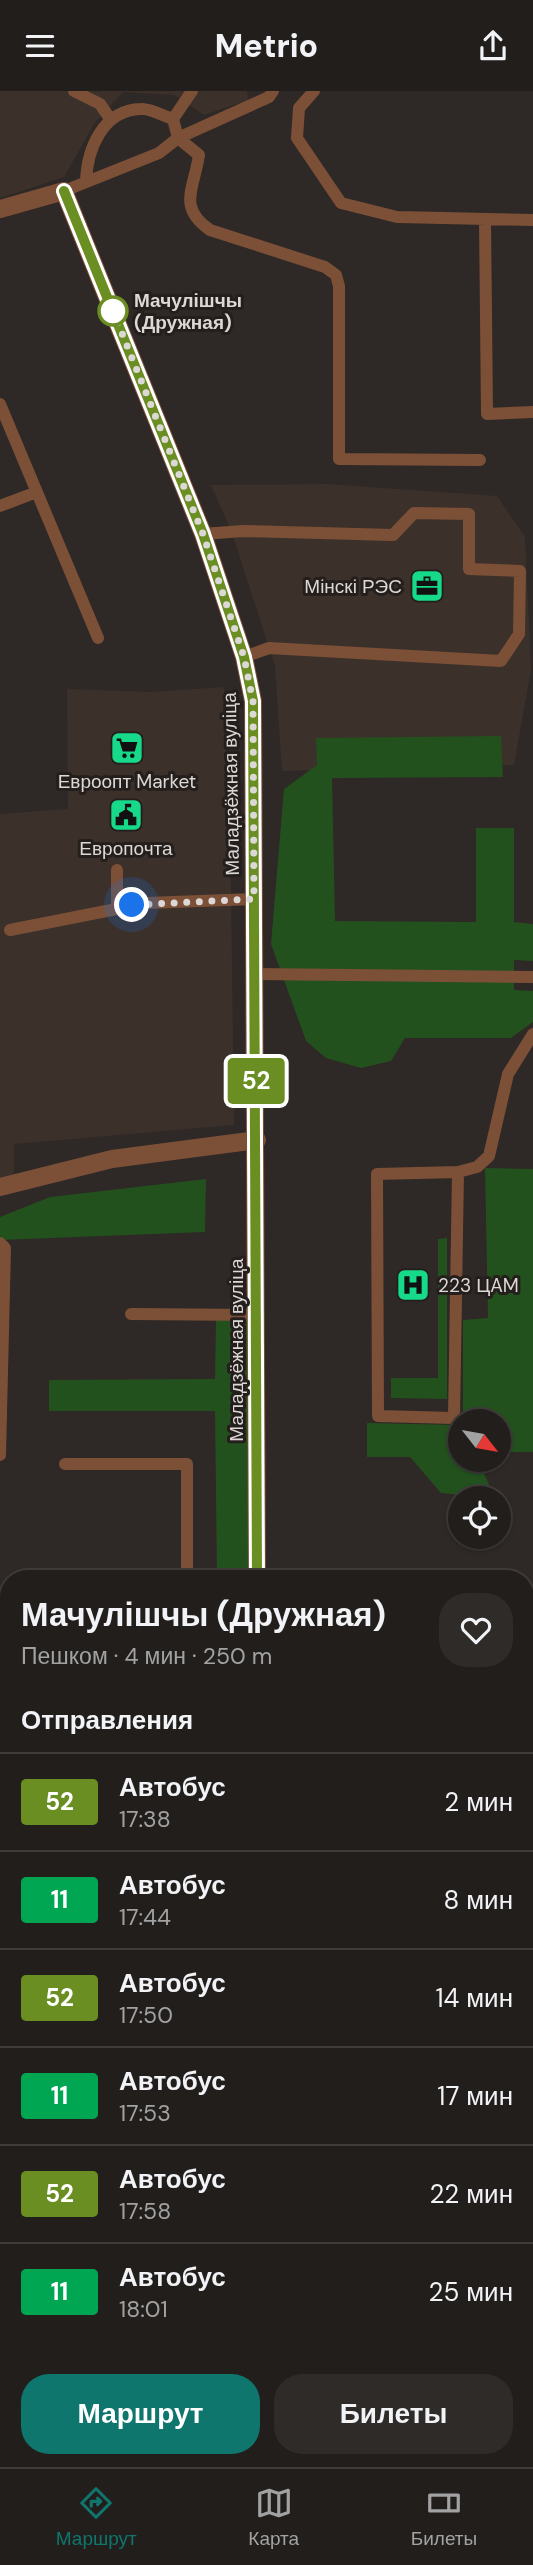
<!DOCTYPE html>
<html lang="ru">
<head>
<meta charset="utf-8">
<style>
  :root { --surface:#221e1c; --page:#2e2b29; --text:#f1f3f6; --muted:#a2a2a3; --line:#3f3c3b; --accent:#0f766e }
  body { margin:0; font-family:"DM Sans",sans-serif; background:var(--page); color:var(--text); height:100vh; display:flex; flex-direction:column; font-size:26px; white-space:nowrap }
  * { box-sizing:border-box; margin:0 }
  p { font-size:23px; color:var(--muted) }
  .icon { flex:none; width:38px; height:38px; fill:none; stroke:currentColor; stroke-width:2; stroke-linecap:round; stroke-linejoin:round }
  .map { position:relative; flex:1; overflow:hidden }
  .panel { position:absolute; left:0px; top:1479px; width:534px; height:898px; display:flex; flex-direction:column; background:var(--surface); border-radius:28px 28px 0 0; box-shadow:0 2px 5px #0004,0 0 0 2px var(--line) }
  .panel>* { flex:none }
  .badge { padding:0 14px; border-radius:5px; font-size:24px; line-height:46px }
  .needle { width:46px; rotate:121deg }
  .controls { position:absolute; left:448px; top:1318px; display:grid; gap:14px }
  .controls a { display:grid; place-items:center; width:63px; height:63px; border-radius:50%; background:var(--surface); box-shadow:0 2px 5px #0004,0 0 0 2px var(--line); font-size:35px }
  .you { position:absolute; width:35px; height:35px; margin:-18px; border:5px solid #fff; border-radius:50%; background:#1a73e8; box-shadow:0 0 0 10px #1a73e833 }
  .map>.badge { position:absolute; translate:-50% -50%; box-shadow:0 0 0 4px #fff }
  h2 { padding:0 21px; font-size:26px; line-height:63px }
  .round { display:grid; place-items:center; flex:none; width:74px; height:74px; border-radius:28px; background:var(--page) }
  .overview { display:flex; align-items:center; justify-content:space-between; height:119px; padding:0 21px }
  h1 { font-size:33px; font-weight:800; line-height:52px }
  .primary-button { display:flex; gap:14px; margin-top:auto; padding:14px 21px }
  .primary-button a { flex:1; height:80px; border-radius:28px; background:var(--accent); color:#fff; font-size:28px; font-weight:800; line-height:80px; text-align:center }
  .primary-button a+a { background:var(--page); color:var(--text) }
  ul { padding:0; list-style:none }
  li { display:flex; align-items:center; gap:21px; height:98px; padding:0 21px; border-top:2px solid var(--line) }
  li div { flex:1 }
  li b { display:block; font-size:26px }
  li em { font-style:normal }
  li .badge { min-width:77px; font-weight:700; text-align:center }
  header { display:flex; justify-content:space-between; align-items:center; height:91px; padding:0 21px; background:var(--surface); font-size:32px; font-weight:800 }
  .dock { display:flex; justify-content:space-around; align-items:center; height:98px; border-top:2px solid var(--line); background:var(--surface); font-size:19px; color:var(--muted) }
  .dock a { display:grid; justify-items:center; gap:4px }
  .dock .active { color:var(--accent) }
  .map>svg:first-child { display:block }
  .built { fill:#3c302b }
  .green { fill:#23511e }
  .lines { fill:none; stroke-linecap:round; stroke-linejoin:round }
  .lane { stroke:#7c5037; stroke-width:12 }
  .street { stroke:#7c5037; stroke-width:18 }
  .secondary { stroke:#aa633b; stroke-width:18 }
  .line-casing { stroke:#fff; stroke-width:16 }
  .line { stroke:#6b8e23; stroke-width:10 }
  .walk { stroke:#dcd8d6; stroke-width:7; stroke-dasharray:0 12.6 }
  .stop-dot { fill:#fff; stroke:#6b8e23; stroke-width:3.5 }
  .labels { text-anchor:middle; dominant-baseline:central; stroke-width:6; stroke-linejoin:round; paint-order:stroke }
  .stop-label { font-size:19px; font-weight:bold; fill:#dcd8d6; stroke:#241e1c; text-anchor:start }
  .poi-label { font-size:19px; fill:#dcd8d6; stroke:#241e1c }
  .street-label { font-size:19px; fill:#dcd8d6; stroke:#241e1c }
</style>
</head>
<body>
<header><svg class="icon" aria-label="menu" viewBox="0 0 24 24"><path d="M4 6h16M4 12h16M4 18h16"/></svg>Metrio<svg class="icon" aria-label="share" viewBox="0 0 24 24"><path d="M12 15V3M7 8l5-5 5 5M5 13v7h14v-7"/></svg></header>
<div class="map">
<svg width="533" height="2376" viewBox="0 0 533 2376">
  <rect width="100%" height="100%" fill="#2e2826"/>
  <path class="built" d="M0,0H247L248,9L204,24L174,4L123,1L94,33L64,86L0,107Z
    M327,393L497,405L525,446L531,579L514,674L282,680L275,575L232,442L211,394Z
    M224,596L231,794L234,1034L14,1053V1084L0,1087V723L68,718L67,598L150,601Z"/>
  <path class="green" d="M501,645L503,686L332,687L335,830L476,831V737H514V831L533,833V870L514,869V899L533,900V931L511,947H405L391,970L361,977L326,967L306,950L271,853L284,698L317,674L316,647Z
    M485,1077L533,1078V1361H499V1330H463V1229L488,1227Z
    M206,1088L205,1141L0,1149V1126L50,1106Z
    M447,1147V1308L391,1307V1287H438V1148Z
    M216,1229L250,1230L251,1487H217L215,1320H49V1289L215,1288Z
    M367,1332L460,1334V1368L478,1369L495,1407L441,1402L410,1366H367Z
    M525,1620H533V1672H525Z
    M525,1768H533V1849L525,1848Z
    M0,1822H9V1906H0Z
    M0,2035H9V2074H0Z
    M0,2204H9V2258L0,2263Z
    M121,2370L196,2371V2376H121Z"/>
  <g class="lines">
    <path class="lane" d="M74,0L100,13L111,29
      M192,0L173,28L178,47L199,64C194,98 177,116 210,139L325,176L336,184L339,195V368L480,369
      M314,0L299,17L297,47L341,112L397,126L533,129
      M86,91C87,59 102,19 141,18C150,17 163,25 173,28
      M64,100L159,62L178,47L269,6L273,0
      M485,128L487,323L533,321
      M0,313L98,547
      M0,415L37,401
      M203,443L243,440L393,444L414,422L469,423V478L520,480L519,543L501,570L269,557L244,566
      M117,817V779
      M10,839L147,812L254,808
      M255,883L533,886
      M458,1081L454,1327L378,1325L377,1083L458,1081L477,1076L489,1065L508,983L533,943
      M0,1152L5,1157L0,1364
      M131,1223L256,1224
      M65,1373H187V1488
      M525,1501H533
      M0,1655H9
      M525,1681H533
      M0,1808H9
      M525,1922H533
      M0,1988H9
      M525,2060H533
      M0,2168H9
      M525,2329H533
      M0,2364H9
      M110,2368V2376
      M227,2368V2376
      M413,2368V2376"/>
    <path class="street" d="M0,118L64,100L203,443L244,566L253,610L257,1488
      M0,1096L112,1068L257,1049"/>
    <path class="secondary" d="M525,2224H533
      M259,2368V2376"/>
  </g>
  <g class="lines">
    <defs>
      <path id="line" d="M64,100L203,443L244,566L253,610L257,1488"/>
    </defs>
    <use href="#line" class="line-casing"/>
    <use href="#line" class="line"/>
    <path class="walk" d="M113,220L203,443L244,566L253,610L254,808L132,814"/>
  </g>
  <defs>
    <symbol id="office-square" viewBox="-11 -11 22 22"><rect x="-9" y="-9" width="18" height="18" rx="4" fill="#16d989" stroke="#241e1c"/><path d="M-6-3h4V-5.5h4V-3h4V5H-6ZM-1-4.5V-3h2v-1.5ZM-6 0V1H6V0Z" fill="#111"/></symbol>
    <symbol id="supermarket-square" viewBox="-11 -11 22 22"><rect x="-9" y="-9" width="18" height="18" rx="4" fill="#16d989" stroke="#241e1c"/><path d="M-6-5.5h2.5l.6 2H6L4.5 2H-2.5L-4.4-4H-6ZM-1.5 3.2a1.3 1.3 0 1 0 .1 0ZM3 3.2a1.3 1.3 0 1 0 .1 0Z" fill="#111"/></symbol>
    <symbol id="civic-square" viewBox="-11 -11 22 22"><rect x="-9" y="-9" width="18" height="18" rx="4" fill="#16d989" stroke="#241e1c"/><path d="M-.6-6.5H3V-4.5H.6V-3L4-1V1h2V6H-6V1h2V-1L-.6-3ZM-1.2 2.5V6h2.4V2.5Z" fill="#111"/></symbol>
    <symbol id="hospital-square" viewBox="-11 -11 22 22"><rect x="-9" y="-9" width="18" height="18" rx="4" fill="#16d989" stroke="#241e1c"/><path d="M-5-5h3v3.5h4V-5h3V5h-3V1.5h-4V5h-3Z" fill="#111"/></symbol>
  </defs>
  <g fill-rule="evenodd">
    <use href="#office-square" x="408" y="476" width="38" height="38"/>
    <use href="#supermarket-square" x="108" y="638" width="38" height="38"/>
    <use href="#civic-square" x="107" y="705" width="38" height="38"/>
    <use href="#hospital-square" x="394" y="1175" width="38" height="38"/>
  </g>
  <circle class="stop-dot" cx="113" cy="220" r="14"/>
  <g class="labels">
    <g class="stop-label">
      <text x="134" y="209">Мачулішчы<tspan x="134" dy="22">(Дружная)</tspan></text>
    </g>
    <g class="poi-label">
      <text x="402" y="495" text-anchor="end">Мінскі РЭС</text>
      <text x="127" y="690">Евроопт Market</text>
      <text x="126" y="757">Европочта</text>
      <text x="438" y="1194" text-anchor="start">223 ЦAM</text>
    </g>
    <g class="street-label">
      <text transform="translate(231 693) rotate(-91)">Маладзёжная вуліца</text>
      <text transform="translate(236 1259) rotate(-90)">Маладзёжная вуліца</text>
    </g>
  </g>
</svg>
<div class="controls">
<a><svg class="needle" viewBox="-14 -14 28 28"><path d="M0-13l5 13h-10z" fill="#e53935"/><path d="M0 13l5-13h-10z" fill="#a2a2a3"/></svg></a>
<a><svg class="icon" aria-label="locate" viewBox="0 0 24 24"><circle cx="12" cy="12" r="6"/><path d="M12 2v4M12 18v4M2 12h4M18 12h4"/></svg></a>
</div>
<div class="you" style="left:132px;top:814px"></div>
<b class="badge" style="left:256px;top:990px;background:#6b8e23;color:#fff">52</b>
<section class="panel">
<div class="overview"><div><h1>Мачулішчы (Дружная)</h1><p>Пешком · 4 мин · 250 m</p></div><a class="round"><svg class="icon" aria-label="heart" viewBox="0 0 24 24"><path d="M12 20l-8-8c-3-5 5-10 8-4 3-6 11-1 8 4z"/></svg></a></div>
<h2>Отправления</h2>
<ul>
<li><span class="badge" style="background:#6b8e23;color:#fff">52</span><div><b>Автобус</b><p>17:38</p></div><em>2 мин</em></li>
<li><span class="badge" style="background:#00a651;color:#fff">11</span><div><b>Автобус</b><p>17:44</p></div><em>8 мин</em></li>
<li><span class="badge" style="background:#6b8e23;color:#fff">52</span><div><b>Автобус</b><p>17:50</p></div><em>14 мин</em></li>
<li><span class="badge" style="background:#00a651;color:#fff">11</span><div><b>Автобус</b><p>17:53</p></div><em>17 мин</em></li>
<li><span class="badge" style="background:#6b8e23;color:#fff">52</span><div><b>Автобус</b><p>17:58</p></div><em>22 мин</em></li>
<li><span class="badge" style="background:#00a651;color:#fff">11</span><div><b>Автобус</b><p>18:01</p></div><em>25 мин</em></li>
</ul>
<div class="primary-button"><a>Маршрут</a><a>Билеты</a></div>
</section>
</div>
<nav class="dock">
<a class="active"><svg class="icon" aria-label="directions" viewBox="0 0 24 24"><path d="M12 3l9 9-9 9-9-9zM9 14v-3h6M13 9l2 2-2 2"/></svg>Маршрут</a>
<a><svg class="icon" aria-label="map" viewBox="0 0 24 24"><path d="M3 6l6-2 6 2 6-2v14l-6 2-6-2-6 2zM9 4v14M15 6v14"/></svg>Карта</a>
<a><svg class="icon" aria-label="tickets" viewBox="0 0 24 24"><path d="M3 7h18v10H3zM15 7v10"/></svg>Билеты</a>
</nav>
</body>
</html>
